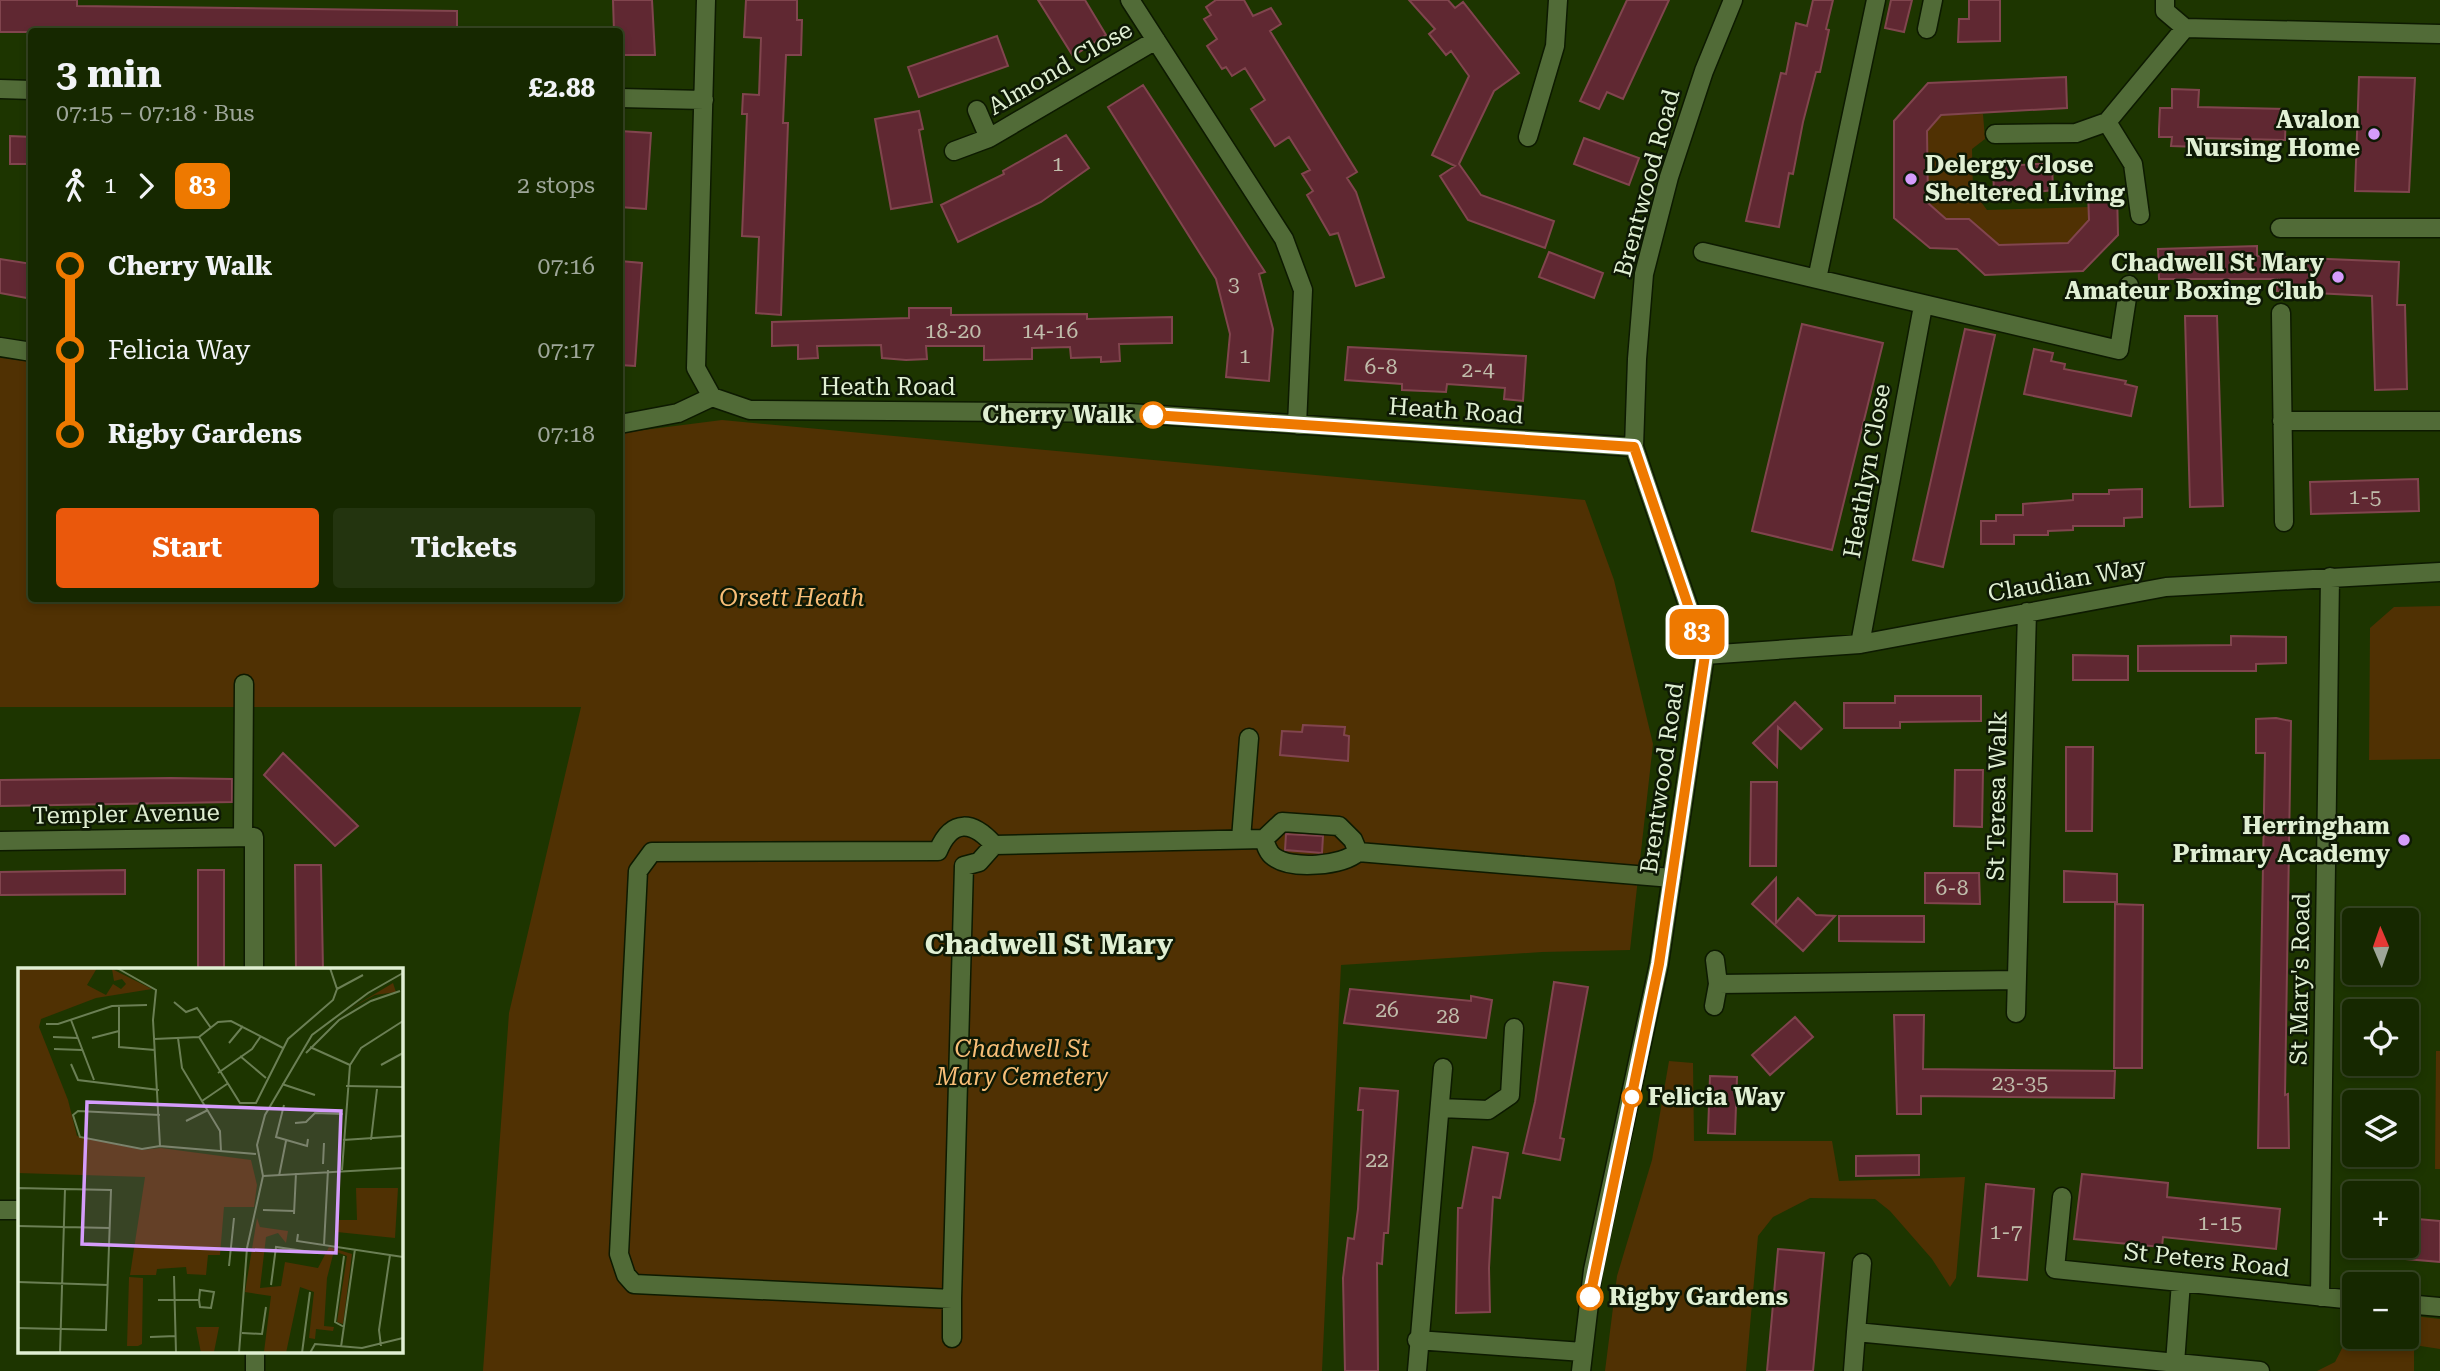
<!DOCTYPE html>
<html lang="en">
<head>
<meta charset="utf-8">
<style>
  :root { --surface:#162800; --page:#23340f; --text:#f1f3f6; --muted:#9ea699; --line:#354422; --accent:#ea580c }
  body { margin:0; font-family:"Roboto Serif",serif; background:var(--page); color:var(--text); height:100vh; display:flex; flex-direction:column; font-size:26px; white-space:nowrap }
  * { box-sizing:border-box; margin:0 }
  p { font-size:23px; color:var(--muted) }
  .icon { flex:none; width:38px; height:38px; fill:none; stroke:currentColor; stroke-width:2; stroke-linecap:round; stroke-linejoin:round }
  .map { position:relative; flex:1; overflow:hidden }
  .panel { position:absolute; left:28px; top:28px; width:595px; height:574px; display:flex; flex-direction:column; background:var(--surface); border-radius:7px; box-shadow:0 4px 10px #0003,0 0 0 2px var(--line) }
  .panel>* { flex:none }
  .badge { padding:0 14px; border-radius:10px; font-size:24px; line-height:46px }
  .needle { width:46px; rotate:358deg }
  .fabs { position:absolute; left:2342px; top:908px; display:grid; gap:14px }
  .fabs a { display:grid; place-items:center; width:77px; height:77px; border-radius:7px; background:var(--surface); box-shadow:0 4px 10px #0003,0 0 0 2px var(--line); font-size:35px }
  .map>.badge { position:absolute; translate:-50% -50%; box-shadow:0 0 0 4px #fff }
  .legs { display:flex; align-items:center; gap:10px; height:77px; padding:0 28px; font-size:23px }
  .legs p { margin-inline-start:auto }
  .head { display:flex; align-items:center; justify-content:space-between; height:119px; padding:0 28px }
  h1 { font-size:38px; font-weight:700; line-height:52px }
  .button { display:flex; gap:14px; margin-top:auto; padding:14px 28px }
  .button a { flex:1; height:80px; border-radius:7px; background:var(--accent); color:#fff; font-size:28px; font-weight:700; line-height:80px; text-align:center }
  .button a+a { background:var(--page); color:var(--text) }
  ul { padding:0 28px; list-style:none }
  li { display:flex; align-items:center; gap:24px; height:84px; font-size:26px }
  li i { display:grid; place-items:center; width:10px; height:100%; margin:0 9px; background:currentColor }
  li i::after { content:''; width:18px; height:18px; margin:-9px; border:5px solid; border-radius:50%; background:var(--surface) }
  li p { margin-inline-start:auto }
  li:first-child i { background:linear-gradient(#0000 50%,currentColor 0) }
  li:last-child i { background:linear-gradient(currentColor 50%,#0000 0) }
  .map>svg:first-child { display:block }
  .green { fill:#503103 }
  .building { fill:#602832; stroke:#81454e; stroke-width:2 }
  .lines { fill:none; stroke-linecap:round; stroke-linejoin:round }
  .minor-casing { stroke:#0d1a01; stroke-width:21 }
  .minor { stroke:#516b37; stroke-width:18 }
  .line-1-casing { stroke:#fff; stroke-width:16 }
  .line-1 { stroke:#ee7900; stroke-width:10 }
  .poi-dot { fill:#d59cfb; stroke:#0e1905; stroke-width:2.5 }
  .stop-1-dot { fill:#fff; stroke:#ee7900; stroke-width:3.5 }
  .labels { text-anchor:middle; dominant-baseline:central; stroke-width:5; stroke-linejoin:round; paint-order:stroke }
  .number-label { font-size:21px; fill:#c0bdab }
  .street-label { font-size:24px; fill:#e0efd3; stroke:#0e1905 }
  .poi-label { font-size:24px; font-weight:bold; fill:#e0efd3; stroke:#0e1905; text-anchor:end }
  .stop-label { font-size:24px; font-weight:bold; fill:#e0efd3; stroke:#0e1905; text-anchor:start }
  .park-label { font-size:24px; font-style:italic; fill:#f8be77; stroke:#0e1905 }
  .quarter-label { font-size:28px; font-weight:bold; fill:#e0efd3; stroke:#0e1905 }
  .inset-road { fill:none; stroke:#6b7f54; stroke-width:2 }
  .view { fill:#d59cfb; fill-opacity:0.15; stroke:#d59cfb; stroke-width:3.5 }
  .inset-edge { fill:none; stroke:#e0efd3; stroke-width:3.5 }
</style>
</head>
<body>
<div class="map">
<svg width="2440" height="1371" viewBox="0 0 2440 1371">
  <rect width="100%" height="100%" fill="#1d3500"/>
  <path class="green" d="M1983,114L1985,139L1972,149L1973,191L1987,210L2089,207V220L2068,243L1999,245L1969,219H1946L1928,203L1927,131L1941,115Z
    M0,357L31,362L32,598H620V433L722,420L1585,500L1614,580L1653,744L1630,950L1542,952L1341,965L1322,1371H483L509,1013L581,707H0Z
    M2440,606V759L2369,760L2370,628L2394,607Z
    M2436,1051H2440V1169H2435Z
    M1669,1061L1693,1063L1694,1141H1832L1839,1181L1965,1177L1956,1278L1950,1287L1932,1259L1890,1211L1875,1199L1810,1198L1773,1217L1758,1236L1746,1371H1605L1617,1276L1652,1160Z
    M2406,1315L2440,1319V1349L2414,1345V1371H2317L2335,1362L2354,1325V1337H2406Z"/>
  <path class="building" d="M0,0H77V6L457,11V32H0Z
    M613,0H652L655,55H620V32H614Z
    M746,0H797V20H802L801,55H786L783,123H788L781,315L756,313L759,237L742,236L747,114H742L743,94L759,95L761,38L744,37Z
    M1038,0H1085L1106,35L1073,56Z
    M1216,0H1244L1253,16L1271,8L1281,24L1270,31L1357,172L1347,178L1356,192L1384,277L1356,286L1338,233L1330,235L1307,195L1313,191L1302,174L1310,170L1289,137L1275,146L1251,109L1265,100L1245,68L1232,76L1226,67L1222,69L1207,46L1217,39L1204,19L1211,15L1206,7Z
    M1409,0H1448L1455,8L1463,2L1519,73L1494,91L1459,164L1481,195L1554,221L1545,248L1468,220L1440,176L1455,166L1432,155L1469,76L1451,51L1446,55L1429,34L1435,29Z
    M1627,0H1669L1623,99L1607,92L1599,109L1580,101Z
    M1813,0H1833L1826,29L1829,30L1820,72H1816L1803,122L1793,174L1789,173L1779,227L1746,221L1781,73L1786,74L1796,23L1807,26Z
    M1891,0H1912L1904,32L1885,28Z
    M1969,0H2000V41L1958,42L1959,19H1969Z
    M997,36L1008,66L919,97L908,67Z
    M2066,77L2067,108L1941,115L1927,131L1928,203L1946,219H1969L1999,245L2068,243L2089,220L2088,192L2117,191L2118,235L2083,271L1985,275L1957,249L1930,248L1894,218V121L1928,83Z
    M2359,77L2415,78L2409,192L2355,191Z
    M1143,85L1265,272L1259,274L1273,329L1269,381L1226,377L1230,334L1216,279L1108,107Z
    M2172,89L2199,90L2198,107L2286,109L2285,140L2199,138V147L2171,146L2172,137H2159V129L2160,108H2172Z
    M919,111L923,129L919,130L932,202L891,209L875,119Z
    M620,131L651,133L646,209L620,207Z
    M1066,135L1089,168L1041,202L958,242L941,205L1004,174L1003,171Z
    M10,136L32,137V164H10Z
    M1584,138L1639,158L1629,185L1574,164Z
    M2021,160V165L2052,163L2053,190L1994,197L1993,161Z
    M2257,246V256L2399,262L2397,305H2405L2407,389L2375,390L2372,296L2277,291V279H2159L2158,249Z
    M1549,252L1603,273L1594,298L1539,277Z
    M0,259L32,264V299L0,293Z
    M620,261L642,263L635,366L620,365Z
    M909,308H951V315L1087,314V319L1172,317V343L1119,344L1120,361L1101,362V357L1071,358L1070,347L1032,348V359L984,360V346H926L927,359L906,360L882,358L881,345L817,346L818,358L798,359V345L772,346V322L909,318Z
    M2185,316H2217L2223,506L2190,507Z
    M1802,324L1883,343L1832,550L1752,531Z
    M1965,329L1995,335L1943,567L1913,560Z
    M1348,347L1526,356L1523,401L1504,399L1505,388L1447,384L1446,392L1402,390V384L1345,380Z
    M2034,349L2053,353L2051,361L2065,364L2064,369L2126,381L2125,384L2137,387L2131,416L2024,394Z
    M2418,479L2419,511L2311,514L2310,482Z
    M2142,489V517L2124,518V526H2073V530L2048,531V535H2014V544H1981V521H1996V515H2023V504L2073,500V494H2109V490Z
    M2231,636L2286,637V663L2256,664V671H2138V646L2231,645Z
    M2073,655L2128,656V680H2073Z
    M1895,696H1981V721L1900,722V728H1844V703H1895Z
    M1795,702L1822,729L1801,749L1778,727L1777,767L1753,743Z
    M2276,718L2291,721L2285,1095L2288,1094L2289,1148H2258L2265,753H2256V719Z
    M1303,725L1345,727L1344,735L1349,736L1348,761L1280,755L1282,731L1302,732Z
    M2066,747H2093L2092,831H2066Z
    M283,753L358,826L335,846L264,775Z
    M1955,770H1983L1982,827L1954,826Z
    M171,778L232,779V802L0,806V780Z
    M1751,782H1777L1776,866H1750Z
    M1286,834L1323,836L1322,853L1285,850Z
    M295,865H321L323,970H296Z
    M125,870V894L0,895V872Z
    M198,870H224V970H198Z
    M2064,871L2117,874V902H2064Z
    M1925,873H1979L1980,904L1925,903Z
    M1776,878V923L1798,898L1816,915L1835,916L1803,951L1752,904Z
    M2115,904L2143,905L2142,1068H2114Z
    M1839,916H1924V942L1839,941Z
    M1554,982L1588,987L1560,1138L1564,1139L1560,1160L1523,1153L1535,1102Z
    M1350,989L1471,1001V996L1492,1000L1486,1038L1344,1023Z
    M1894,1015H1924L1923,1069L2115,1071L2114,1098L1921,1096V1114H1897Z
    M1795,1017L1813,1037L1770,1075L1752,1055Z
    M1710,1076L1737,1077L1735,1134L1708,1133Z
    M1360,1088L1398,1091L1388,1233H1384L1382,1264L1377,1263L1378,1371H1345L1343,1278L1348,1238L1354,1239L1358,1209L1363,1110H1358Z
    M1473,1147L1508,1153L1500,1198L1493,1197L1489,1268L1490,1312L1456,1313L1458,1208H1462Z
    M1919,1155V1175L1856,1176V1156Z
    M2082,1174L2168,1183L2167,1197L2280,1209L2276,1249L2163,1237L2162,1247L2074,1239Z
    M1986,1184L2034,1189L2027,1280L1978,1276Z
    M2406,1218L2440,1221V1262L2406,1259Z
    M1778,1249L1824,1253L1813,1371H1767Z"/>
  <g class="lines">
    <defs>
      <path id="minor" d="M706,0L696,368L712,397L750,410L1129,413L1634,447
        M1130,0L1284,239L1303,290L1297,425
        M1876,0L1817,279L2119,350L2129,285
        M2165,0V11L2185,28
        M1927,29L1933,0
        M0,89L32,90
        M620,98L704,100
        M977,110L989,138
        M2107,122L2133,164L2140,215
        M1995,134L2076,133L2107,122L2185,28L2440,34
        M1528,137L1555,46L1558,0
        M954,151L989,138L1156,40
        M2280,228H2440
        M1703,252L1817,279
        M2281,313L2284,522
        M0,347L32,352
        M2282,421H2440
        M620,424L678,413L712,397
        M1860,644L1923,306
        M1705,655L1860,644L2166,587L2440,572
        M243,837L244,684
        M1241,839L1249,738
        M1264,839C1266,846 1268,853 1274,857C1292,870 1342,866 1358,852
        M0,841L254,837V970
        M994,845L979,862L964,866L952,1299L634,1284L626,1275L619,1254L638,871L652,852L938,851C952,818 973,821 994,845L1264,839L1282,822L1339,826L1353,840L1358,852L1672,878
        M1718,984L2017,980
        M1714,1006L1718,984L1715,960
        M2016,1013L2027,612
        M1440,1108L1488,1110L1510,1095L1514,1028
        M2062,1197L2055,1269L2354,1300
        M0,1210H19
        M2320,1297L2330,577
        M952,1299V1338
        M2406,1304L2440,1307
        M1856,1332L1862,1263
        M1417,1340L1583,1352
        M255,1352V1371
        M2175,1363L2181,1282
        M1417,1371L1443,1068
        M1581,1371L1593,1270L1659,964L1705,655L1634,447L1637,359L1644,274L1669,177L1704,71L1733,0
        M1853,1371L1856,1332L2260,1371"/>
    </defs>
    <use href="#minor" class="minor-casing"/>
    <use href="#minor" class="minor"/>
  </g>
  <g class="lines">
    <defs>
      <path id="line-1" d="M1153,415L1634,447L1705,655L1659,964L1590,1297"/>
    </defs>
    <use href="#line-1" class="line-1-casing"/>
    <use href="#line-1" class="line-1"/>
  </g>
  <g class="poi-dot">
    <circle cx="2374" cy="134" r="7"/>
    <circle cx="1911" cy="179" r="7"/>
    <circle cx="2338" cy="277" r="7"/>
    <circle cx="2404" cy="840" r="7"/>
  </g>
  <g class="stop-1-dot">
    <circle cx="1153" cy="415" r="12"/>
    <circle cx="1632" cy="1097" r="9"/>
    <circle cx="1590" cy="1297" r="12"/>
  </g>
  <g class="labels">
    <g class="number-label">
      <text x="1058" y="164">1</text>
      <text x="1234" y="284">3</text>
      <text x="953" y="331">18-20</text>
      <text x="1050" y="331">14-16</text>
      <text x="1245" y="356">1</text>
      <text x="1381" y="367">6-8</text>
      <text x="1478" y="370">2-4</text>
      <text x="2365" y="497">1-5</text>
      <text x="1952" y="888">6-8</text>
      <text x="1387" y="1010">26</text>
      <text x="1448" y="1016">28</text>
      <text x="2020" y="1083">23-35</text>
      <text x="1377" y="1160">22</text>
      <text x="2220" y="1223">1-15</text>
      <text x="2006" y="1232">1-7</text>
    </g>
    <g class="street-label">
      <text transform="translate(1060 68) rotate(-30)">Almond Close</text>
      <text transform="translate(1647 183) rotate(-75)">Brentwood Road</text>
      <text x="888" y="387">Heath Road</text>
      <text transform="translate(1456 411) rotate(4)">Heath Road</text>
      <text transform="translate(1867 471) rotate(-80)">Heathlyn Close</text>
      <text transform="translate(2067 580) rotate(-10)">Claudian Way</text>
      <text transform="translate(1662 778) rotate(-82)">Brentwood Road</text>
      <text transform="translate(1997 796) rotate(-89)">St Teresa Walk</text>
      <text transform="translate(126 814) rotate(-1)">Templer Avenue</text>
      <text transform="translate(2300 979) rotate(-89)">St Mary's Road</text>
      <text transform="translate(2207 1260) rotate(6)">St Peters Road</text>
    </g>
    <g class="poi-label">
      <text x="2360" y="120">Avalon<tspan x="2360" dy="28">Nursing Home</tspan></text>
      <text x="1925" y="165" text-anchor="start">Delergy Close<tspan x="1925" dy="28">Sheltered Living</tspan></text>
      <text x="2324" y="263">Chadwell St Mary<tspan x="2324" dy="28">Amateur Boxing Club</tspan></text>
      <text x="2390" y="826">Herringham<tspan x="2390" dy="28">Primary Academy</tspan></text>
    </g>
    <g class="stop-label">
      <text x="1134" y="415" text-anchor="end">Cherry Walk</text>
      <text x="1648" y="1097">Felicia Way</text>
      <text x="1609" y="1297">Rigby Gardens</text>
    </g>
    <g class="park-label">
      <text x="792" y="598">Orsett Heath</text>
      <text x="1022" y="1049">Chadwell St<tspan x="1022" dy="28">Mary Cemetery</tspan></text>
    </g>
    <g class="quarter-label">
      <text x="1049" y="944">Chadwell St Mary</text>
    </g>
  </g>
  <g transform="translate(18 968)">
    <rect width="385" height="385" fill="#1d3500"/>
    <path d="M0,0H79L69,17L88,27L95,16L103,21L108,16L104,11L96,13L94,1L134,21L78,30L23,51L21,59L50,132L59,168L124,182L143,180L233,192L239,217L236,239H206L202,287H190L188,307L169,306L168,299L139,301L138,307H112L127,209L0,205ZM375,15L378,24L357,27L330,42ZM338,220H380L377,270L319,264V252H339ZM239,250L242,259L270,263L268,275L260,265L248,269L242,320L263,318L267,294L300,300L311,279L334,286L325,356L319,354L329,288L316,283L309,310L306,358L316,359L315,363L298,361L297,371L291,370L296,324L282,319L268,385L246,384L253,328L227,324ZM111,309L125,310L124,376L120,378H109ZM178,359H201L196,384L201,385H183Z" fill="#503103"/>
    <path class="inset-road" d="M99,0L138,22L135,52L142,178L238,186M319,21L345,7M156,34L168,44L179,40L193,60M101,37V79L137,82M53,52L76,112M28,56H40L94,38L129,37M35,69L60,70M181,69L222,135H238L270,71L315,32L319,21L312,0M74,70L101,63M160,70L164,100L202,163L203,183M136,71L181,69L200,54L213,53L265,80M211,75L225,58M292,79L332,97M36,81L64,82M288,85L321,52L353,33L382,23M222,88L248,110M53,96L60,112L141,122M363,97L385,85M200,105L234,81L243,68M264,116L297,127M328,118L385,119M184,133L209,116M266,137L258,169L289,178L290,171M142,147L60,143L55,147L62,169L124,181L142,178M168,153L190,142M277,155L288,154L297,145L325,146M325,172L385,168M353,172L359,121M305,196L306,175M324,202L332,97L343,80L385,53M245,208L385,200M261,208L268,173M0,229V220L93,222L88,362L0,360M245,242L276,243M276,246L278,205M0,258L92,260M280,266L279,273L385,289M306,277L310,202M211,298L216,250M156,308L158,385M0,314L90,317M253,317L258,279L300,285M140,332H181L182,322L196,324L193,340L182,339L181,332M326,359L317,354L326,288M224,365L244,366L248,339M132,369L158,368M363,378L361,362L372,287M323,379L337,281M42,385L47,221M221,385L229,280L245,208L239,177L247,147L294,67L350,25L385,5M284,385L292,324M292,385L297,376L344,380L385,370"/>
    <path class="view" d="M69,134L323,143L318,285L64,276Z"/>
    <rect width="385" height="385" class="inset-edge"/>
  </g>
</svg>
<div class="fabs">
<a><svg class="needle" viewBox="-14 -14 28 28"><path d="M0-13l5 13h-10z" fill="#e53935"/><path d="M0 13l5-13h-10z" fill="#9ea699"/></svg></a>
<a><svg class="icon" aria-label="locate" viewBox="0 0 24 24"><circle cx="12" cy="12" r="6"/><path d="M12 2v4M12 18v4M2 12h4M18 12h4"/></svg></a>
<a><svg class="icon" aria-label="layers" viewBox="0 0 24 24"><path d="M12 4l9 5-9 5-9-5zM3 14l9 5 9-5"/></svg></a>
<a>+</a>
<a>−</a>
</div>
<b class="badge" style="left:1697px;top:632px;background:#ee7900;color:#fff">83</b>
<section class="panel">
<div class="head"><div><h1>3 min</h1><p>07:15 – 07:18 · Bus</p></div><b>£2.88</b></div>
<div class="legs"><svg class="icon" aria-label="walk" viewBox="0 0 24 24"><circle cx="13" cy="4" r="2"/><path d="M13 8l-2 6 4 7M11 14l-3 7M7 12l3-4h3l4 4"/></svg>1<svg class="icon" aria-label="forward" viewBox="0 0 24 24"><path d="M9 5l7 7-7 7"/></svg><b class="badge" style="background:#ee7900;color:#fff">83</b><p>2 stops</p></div>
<ul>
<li><i style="color:#ee7900"></i><b>Cherry Walk</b><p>07:16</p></li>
<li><i style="color:#ee7900"></i><span>Felicia Way</span><p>07:17</p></li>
<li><i style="color:#ee7900"></i><b>Rigby Gardens</b><p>07:18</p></li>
</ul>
<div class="button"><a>Start</a><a>Tickets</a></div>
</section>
</div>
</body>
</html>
